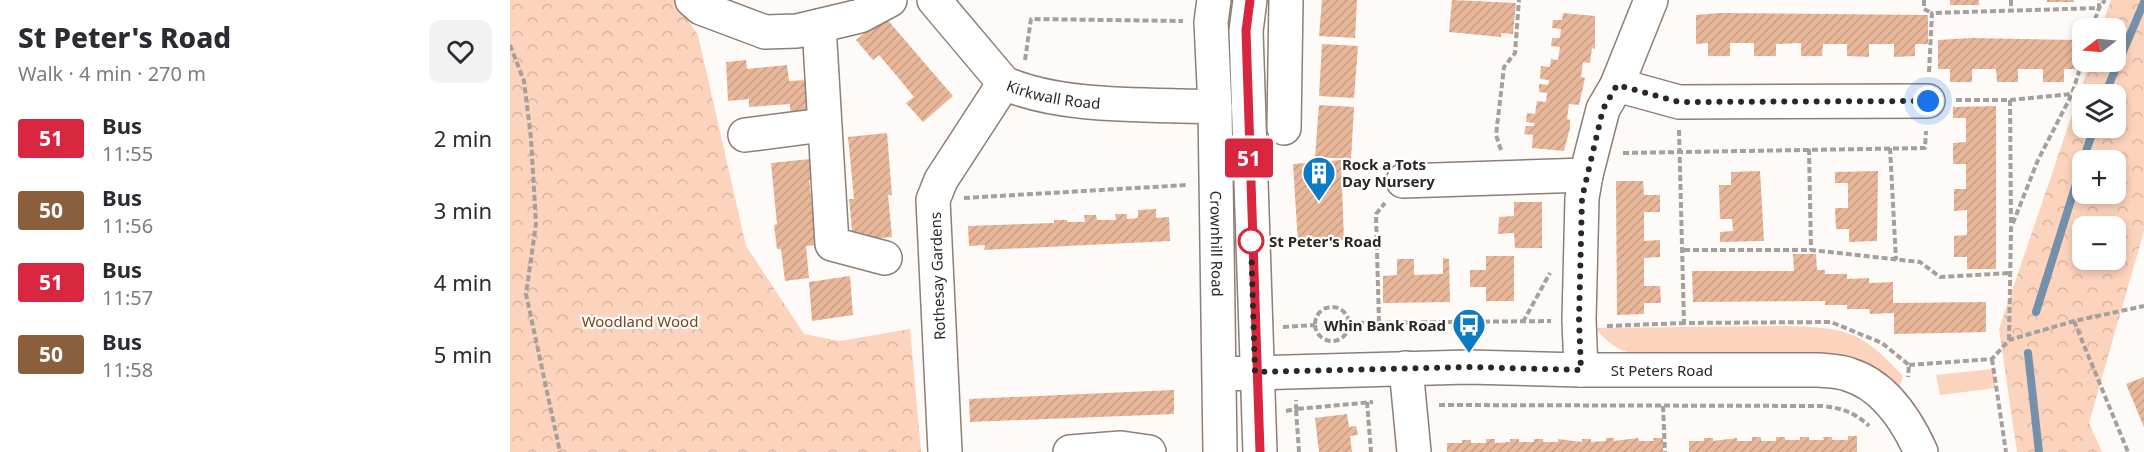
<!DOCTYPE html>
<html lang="en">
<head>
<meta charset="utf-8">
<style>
  :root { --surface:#fff; --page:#f2f2f3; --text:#2b2b33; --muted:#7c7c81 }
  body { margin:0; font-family:"Noto Sans",sans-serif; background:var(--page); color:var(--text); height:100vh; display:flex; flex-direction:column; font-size:22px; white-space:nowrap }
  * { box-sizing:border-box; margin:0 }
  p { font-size:20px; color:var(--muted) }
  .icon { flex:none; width:33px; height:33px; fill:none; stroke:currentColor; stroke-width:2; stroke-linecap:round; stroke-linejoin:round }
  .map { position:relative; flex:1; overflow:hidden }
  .details { display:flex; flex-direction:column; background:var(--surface); width:510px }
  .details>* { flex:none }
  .badge { padding:0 12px; border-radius:4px; font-size:21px; line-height:39px }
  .needle { width:39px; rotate:254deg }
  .fabs { position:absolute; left:1562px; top:18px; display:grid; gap:12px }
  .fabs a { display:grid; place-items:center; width:54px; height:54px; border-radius:12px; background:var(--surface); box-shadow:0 3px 9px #0003; font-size:30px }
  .you { position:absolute; width:30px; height:30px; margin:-15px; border:4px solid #fff; border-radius:50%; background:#1a73e8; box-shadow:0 0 0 9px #1a73e833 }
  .map>.badge { position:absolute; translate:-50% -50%; box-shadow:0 0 0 3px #fff }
  .round { display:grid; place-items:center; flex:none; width:63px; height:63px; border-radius:12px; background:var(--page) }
  .overview { display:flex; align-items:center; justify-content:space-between; height:102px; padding:0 18px }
  h1 { font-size:28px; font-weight:800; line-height:45px }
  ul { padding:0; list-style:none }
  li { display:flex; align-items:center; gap:18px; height:72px; padding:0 18px }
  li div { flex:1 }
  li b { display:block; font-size:22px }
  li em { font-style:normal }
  li .badge { min-width:66px; font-weight:700; text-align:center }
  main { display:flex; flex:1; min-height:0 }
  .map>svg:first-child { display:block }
  .grass { fill:#fcd3bc }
  .forest { fill:url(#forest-crowns); fill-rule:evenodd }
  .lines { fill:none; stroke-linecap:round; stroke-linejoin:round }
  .stream { stroke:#7490aa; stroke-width:8 }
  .building { fill:url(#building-hatch) }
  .minor-casing { stroke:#8d7e76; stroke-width:36 }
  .major-casing { stroke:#8d7e76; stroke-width:36 }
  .path { stroke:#a4a09d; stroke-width:4; stroke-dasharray:6 3; stroke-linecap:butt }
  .minor { stroke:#fff; stroke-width:33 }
  .major { stroke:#fff; stroke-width:33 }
  .line-casing { stroke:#fff; stroke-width:14 }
  .line { stroke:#d7263d; stroke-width:9 }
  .walk { stroke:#2d2724; stroke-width:6; stroke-dasharray:0 10.8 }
  .stop-dot { fill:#fff; stroke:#d7263d; stroke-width:3 }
  .labels { text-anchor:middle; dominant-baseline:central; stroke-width:4.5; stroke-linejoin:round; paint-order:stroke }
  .street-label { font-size:15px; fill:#2d2724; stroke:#fff }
  .poi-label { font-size:15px; font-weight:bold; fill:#2d2724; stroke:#fff; text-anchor:start }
  .stop-label { font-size:15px; font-weight:bold; fill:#2d2724; stroke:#fff; text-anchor:start }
  .park-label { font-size:15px; fill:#7f4116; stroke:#fff }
</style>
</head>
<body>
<main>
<section class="details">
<div class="overview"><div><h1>St Peter's Road</h1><p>Walk · 4 min · 270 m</p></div><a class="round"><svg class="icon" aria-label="heart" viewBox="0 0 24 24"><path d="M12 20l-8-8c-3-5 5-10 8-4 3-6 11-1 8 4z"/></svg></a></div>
<ul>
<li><span class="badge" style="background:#d7263d;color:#fff">51</span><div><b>Bus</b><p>11:55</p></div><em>2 min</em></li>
<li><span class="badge" style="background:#8b5e3c;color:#fff">50</span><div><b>Bus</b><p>11:56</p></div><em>3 min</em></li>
<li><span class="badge" style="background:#d7263d;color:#fff">51</span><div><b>Bus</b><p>11:57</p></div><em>4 min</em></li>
<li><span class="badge" style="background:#8b5e3c;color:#fff">50</span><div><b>Bus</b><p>11:58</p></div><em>5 min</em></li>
</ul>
</section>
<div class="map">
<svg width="1634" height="452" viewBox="0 0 1634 452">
  <defs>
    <pattern id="forest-crowns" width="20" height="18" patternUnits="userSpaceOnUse" patternTransform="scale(1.5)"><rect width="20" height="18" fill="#fcd3bc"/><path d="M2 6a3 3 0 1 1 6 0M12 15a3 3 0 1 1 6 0" fill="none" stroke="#d8b5a1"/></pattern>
    <pattern id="building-hatch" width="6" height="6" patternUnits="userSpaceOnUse" patternTransform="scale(1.5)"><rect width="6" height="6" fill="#e8b699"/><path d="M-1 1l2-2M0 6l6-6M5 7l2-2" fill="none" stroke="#c79c84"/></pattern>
  </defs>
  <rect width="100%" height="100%" fill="#fdfaf8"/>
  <path class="grass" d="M1278,326C1338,328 1351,331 1393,376L1389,390L1348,362L1323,353L1130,356C1111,351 1098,345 1086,328Z
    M1483,369L1486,388L1430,395L1426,375Z"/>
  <path class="forest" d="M0,0H164L188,35L236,246L294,334L330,341L400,329L411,452H0Z
    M1601,0H1634V231L1579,423L1592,452H1507L1489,329L1580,62H1605V28H1591ZM1605,94V128H1572V94ZM1572,160H1605V194H1572ZM1572,226H1605V260H1572Z"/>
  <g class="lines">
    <path class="stream" d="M1595,94L1634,2
      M1573,160L1584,128
      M1526,312L1572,165
      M1518,353L1529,452"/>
  </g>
  <path class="building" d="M812,0H847L845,38L809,36Z
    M942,0L1006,3L1003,34L991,33V37L939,32Z
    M1440,0H1469V5H1440Z
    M1537,0H1564V2H1537Z
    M1053,13L1085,16V49L1082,48L1080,63L1073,62L1071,77L1075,78L1069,105L1059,104L1057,119L1060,120V128L1054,151L1022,148L1023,135L1014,134L1016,126H1024V123L1016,122L1017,113L1025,114L1027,101L1036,102L1037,93L1029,92V84L1038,85L1039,80L1030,79L1031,66L1040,67L1041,59L1048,60L1050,47L1041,46L1042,38H1050L1051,29L1042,28L1043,20H1052Z
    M1209,13L1418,15V44H1405V56L1384,57V44H1359V57L1337,56V44H1313L1312,56H1291V43L1266,44V56H1244V43H1220V56H1198V43L1186,44V15Z
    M375,17L443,96L413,122L396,103L404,97L386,75L369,55L363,60L346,40Z
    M1461,38L1567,40V69H1554V82H1533V69H1508V82H1487L1486,69H1462V82H1440V69H1428V40Z
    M812,44L848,46L844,98L809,96Z
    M236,60L237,69L277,65L279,81L299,80L301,119L281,120L280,104L239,107V99L218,101L216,62Z
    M809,105L844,107L841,159L805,157Z
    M1486,106V269H1457V257H1444V236L1457,235V210L1444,211V189H1456V164H1443V143L1456,142V118H1443V107Z
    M377,133L382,195H378L382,237L343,240L339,199H344L338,137Z
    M300,159L302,180H299L307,245L296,246L299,278L275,281L271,249H267L264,225L267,224L261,163Z
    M831,160L834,240L788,243L783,164Z
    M1250,171L1254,241L1210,242V232L1223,231L1222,219H1210L1209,185H1221V172Z
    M1368,171L1367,241L1339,242V229H1326L1325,208H1338V183H1325V172Z
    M1106,181H1133L1134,195H1150V212H1134V241L1150,240V257L1134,258V286H1150L1151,303H1134V314L1107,315Z
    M1004,202H1032V248H1005L1004,233L988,234L989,217L1004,216Z
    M646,209V218L659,217L660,241L474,250L475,245L459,246L458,226L544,223V220H557V222H575L574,215H586L587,220H606L605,214H617V219L628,218V210Z
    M1283,254H1306L1307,270H1315V274H1337V279L1359,278V283L1383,282V303L1476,302V332L1384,334V313L1360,314L1359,309H1337V305H1315V301L1183,302L1182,271H1284Z
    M976,256H1004V301H976V287H960V270H976Z
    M933,258L939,259L940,302L873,303V276L887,275V259H904V275L933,274Z
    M340,276L343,315L302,321L299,282Z
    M1634,377V427L1616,384Z
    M664,390V414L460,422L459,399Z
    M837,414L839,427L846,426L848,435L840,436L842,452H809L805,418Z
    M1338,436H1347V452H1179V441H1194V438H1203V441L1227,438V441H1242V437H1251V441H1266V437H1275V440H1290V437H1299V440H1314L1313,437H1322V440H1338Z
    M1096,438H1104V441L1128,438L1129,441H1144L1143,438H1153V452H937V443H952V440H961V443H976V439H985V443L1000,442V439H1009V442H1024V439H1033V442H1048V439L1072,442V439H1081V442L1096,441Z"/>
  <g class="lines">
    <defs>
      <g id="minor">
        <path d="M182,0L191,8L255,32L287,31L350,16L380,0"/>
        <path id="s1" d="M424,0L494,83C553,109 641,104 705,107"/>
        <path d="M309,26L322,244L375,258"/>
        <path d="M1107,85L1169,102L1418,101"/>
        <path d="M774,128L776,0"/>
        <path d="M235,135L313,125"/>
        <path d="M893,181L1076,175"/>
        <path d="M896,368L904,452"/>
        <path d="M1071,370L1069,320L1072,198L1076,175L1093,109L1107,85L1141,0"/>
        <path id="s2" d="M711,374L958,367L1071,370H1308C1318,371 1331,371 1340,375C1375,386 1397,421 1411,452"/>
        <path d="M435,452L423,200L431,180L494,83"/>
        <path d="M560,452L611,448L639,452"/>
      </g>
      <g id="major">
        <path id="s3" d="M704,0L701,22L705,107L710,452"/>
        <path d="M740,0L736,31L750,452"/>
      </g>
    </defs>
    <use href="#minor" class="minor-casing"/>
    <use href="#major" class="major-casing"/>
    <path class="path" d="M1414,0V9L1422,13
      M1501,0V9
      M1582,28L1589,8L1595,0
      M0,45L14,81L21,138L26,224L16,294L50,452
      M515,60L521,19L673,21
      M1419,72L1422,13L1589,8V0
      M1446,100H1500L1562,94
      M1500,100L1501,225
      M1169,130L1174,323L1321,322L1372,343L1399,365L1398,377
      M1380,148L1386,260
      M1299,149L1301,250
      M991,150L986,135L994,67L1005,53L1009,0
      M1113,153L1415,148L1416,131
      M454,198L677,185
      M1174,250H1301L1410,262L1430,277L1500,273
      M805 324a17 17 0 1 1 34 0a17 17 0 1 1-34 0Z
      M1564,321L1618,452
      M869,322L866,214L875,203
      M1013,322L1040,273
      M839,323L1041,321
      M1097,326L1174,323
      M773,327L805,325
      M959,337V323
      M1499,340L1501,228L1528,160L1562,94L1572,62
      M1482,359L1496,452
      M1399,365L1482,359L1499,340L1564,321L1634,306
      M857,402L861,452
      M929,405L1312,406C1332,408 1344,412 1359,426
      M1153,406L1155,452
      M776,411L786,409V400
      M789,452L786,409L863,402"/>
    <use href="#minor" class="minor"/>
    <use href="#major" class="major"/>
  </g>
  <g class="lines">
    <defs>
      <path id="line" d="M740,0L736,31L750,452"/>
    </defs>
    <use href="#line" class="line-casing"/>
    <use href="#line" class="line"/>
    <path class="walk" d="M741,241L745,372L958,367L1071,370L1069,320L1072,198L1093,109L1107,85L1169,102L1418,101"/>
  </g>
  <defs>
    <symbol id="building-pin" viewBox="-11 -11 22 30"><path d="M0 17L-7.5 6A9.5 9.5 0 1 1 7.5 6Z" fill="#0d7ac4" stroke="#fff"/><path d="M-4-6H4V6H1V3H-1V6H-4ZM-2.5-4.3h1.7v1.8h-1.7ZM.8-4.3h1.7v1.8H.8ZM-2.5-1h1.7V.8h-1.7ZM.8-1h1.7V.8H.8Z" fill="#fff"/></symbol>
    <symbol id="bus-pin" viewBox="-11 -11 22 30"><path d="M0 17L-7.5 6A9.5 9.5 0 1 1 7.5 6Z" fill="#0d7ac4" stroke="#fff"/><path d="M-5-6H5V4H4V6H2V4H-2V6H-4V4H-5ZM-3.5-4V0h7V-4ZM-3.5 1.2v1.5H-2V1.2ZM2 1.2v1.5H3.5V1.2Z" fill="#fff"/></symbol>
  </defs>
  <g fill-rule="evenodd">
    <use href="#building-pin" x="790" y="154" width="38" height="52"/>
    <use href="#bus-pin" x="940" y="306" width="38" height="52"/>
  </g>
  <circle class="stop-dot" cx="741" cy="241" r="12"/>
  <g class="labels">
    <g class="street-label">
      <text stroke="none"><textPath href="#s1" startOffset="160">Kirkwall Road</textPath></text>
      <text stroke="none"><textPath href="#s3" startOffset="244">Crownhill Road</textPath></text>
      <text transform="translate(427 276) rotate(-92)">Rothesay Gardens</text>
      <text stroke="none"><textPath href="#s2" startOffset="441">St Peters Road</textPath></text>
    </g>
    <g class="poi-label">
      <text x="832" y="164">Rock a Tots<tspan x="832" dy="17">Day Nursery</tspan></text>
      <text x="936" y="325" text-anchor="end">Whin Bank Road</text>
    </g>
    <g class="stop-label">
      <text x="759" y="241">St Peter's Road</text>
    </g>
    <g class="park-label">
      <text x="130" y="321">Woodland Wood</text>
    </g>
  </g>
</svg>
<div class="fabs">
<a><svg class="needle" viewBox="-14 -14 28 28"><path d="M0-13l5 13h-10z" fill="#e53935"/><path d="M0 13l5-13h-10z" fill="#7c7c81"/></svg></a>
<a><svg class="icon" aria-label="layers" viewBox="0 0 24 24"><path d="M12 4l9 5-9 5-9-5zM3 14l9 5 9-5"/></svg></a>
<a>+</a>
<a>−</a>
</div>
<div class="you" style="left:1418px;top:101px"></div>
<b class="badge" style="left:739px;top:158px;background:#d7263d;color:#fff">51</b>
</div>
</main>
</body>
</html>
